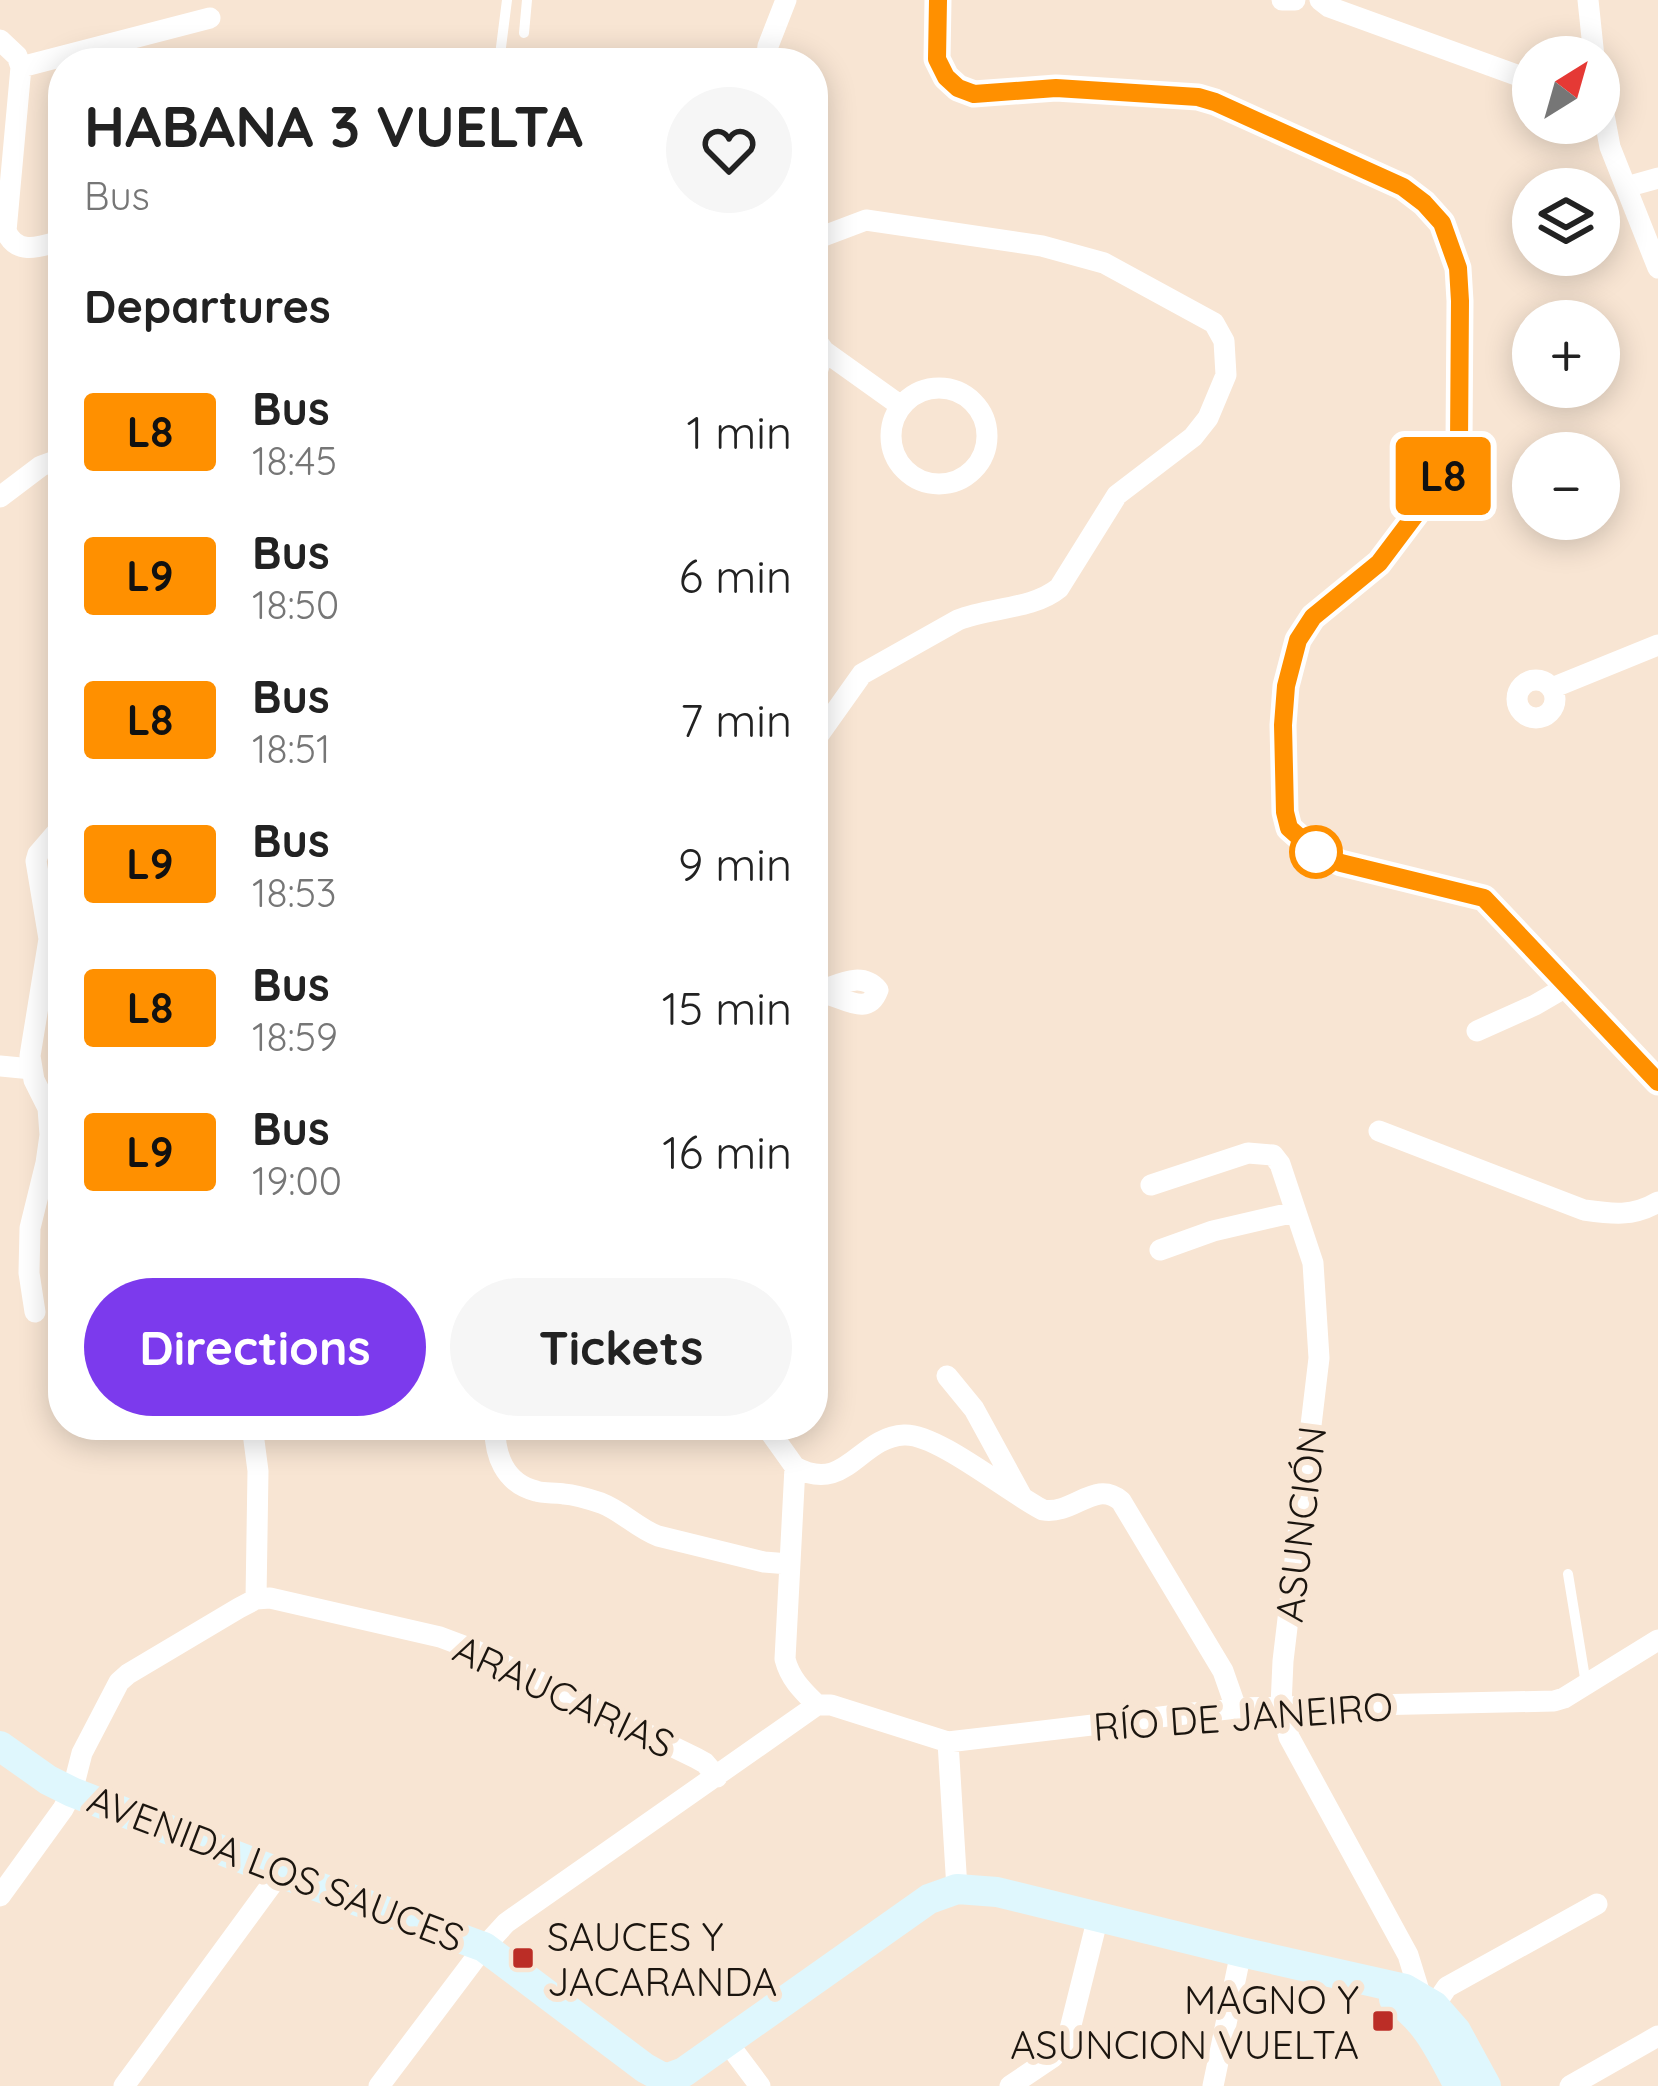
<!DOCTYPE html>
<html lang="en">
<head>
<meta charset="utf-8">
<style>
  :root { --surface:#fff; --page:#f6f6f6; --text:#222; --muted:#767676; --accent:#7c3aed }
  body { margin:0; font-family:Quicksand,sans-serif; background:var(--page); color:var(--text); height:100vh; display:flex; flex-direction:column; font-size:45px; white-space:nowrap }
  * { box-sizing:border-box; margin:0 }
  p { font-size:39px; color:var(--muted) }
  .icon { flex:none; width:66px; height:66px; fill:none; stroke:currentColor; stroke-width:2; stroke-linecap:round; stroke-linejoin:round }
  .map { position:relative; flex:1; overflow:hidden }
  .drawer { position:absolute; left:48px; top:48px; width:780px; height:1392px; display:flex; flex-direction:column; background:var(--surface); border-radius:48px; box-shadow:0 6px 30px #0003 }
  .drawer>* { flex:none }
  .badge { padding:0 24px; border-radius:9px; font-size:42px; line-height:78px }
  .needle { width:78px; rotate:37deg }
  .buttons { position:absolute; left:1512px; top:36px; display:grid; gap:24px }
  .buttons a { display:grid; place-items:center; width:108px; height:108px; border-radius:50%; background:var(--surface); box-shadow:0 6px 30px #0003; font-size:60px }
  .map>.badge { position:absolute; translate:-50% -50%; box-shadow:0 0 0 6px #fff }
  h2 { padding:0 36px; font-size:45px; line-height:108px }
  .round { display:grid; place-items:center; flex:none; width:126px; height:126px; border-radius:63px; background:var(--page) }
  .head { display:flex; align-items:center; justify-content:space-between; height:204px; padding:0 36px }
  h1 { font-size:57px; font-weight:700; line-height:90px }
  .button { display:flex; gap:24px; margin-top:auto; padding:24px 36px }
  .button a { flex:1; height:138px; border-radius:72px; background:var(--accent); color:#fff; font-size:48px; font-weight:700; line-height:138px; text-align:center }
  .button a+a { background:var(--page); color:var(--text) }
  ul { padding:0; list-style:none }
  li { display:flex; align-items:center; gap:36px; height:144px; padding:0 36px }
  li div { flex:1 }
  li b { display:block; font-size:45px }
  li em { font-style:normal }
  li .badge { min-width:132px; font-weight:700; text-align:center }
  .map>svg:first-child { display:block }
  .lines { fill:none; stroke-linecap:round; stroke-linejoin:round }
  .lane { stroke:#fff; stroke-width:10 }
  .street { stroke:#fff; stroke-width:21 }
  .secondary { stroke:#dff7fd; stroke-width:30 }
  .line-casing { stroke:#fff; stroke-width:27 }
  .line { stroke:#ff9000; stroke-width:18 }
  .stop-dot { fill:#fff; stroke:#ff9000; stroke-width:6 }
  .poi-dot { fill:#bb2d26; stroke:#f8e5d3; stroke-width:4.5 }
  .labels { text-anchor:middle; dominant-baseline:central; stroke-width:12; stroke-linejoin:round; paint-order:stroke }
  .street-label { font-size:39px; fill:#1b150f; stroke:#f8e5d3 }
  .poi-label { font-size:39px; fill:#1b150f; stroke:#f8e5d3; text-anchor:start }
</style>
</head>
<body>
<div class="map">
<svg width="1658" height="2086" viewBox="0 0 1658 2086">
  <rect width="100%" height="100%" fill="#f8e5d3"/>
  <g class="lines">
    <path class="lane" d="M524,33L527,0
      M499,63L507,0
      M1568,1574L1586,1684"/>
    <path class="street" d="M938,0L937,59L945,77L958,88L974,94L1056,89L1198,97L1215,102L1403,187L1425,203L1442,223L1458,268L1460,301L1458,443L1440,482L1379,563L1313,617L1298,640L1286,686L1283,725L1285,812L1289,828L1315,852L1341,863L1483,898L1658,1082
      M1282,0H1295
      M1320,0L1329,7L1533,81
      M1588,0L1594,57
      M0,40L17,56L21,67L6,231C17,257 42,246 63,240
      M766,63L768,46L786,0
      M21,67L210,18
      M1599,88L1610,147L1658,268
      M1626,187L1658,178
      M813,240L866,220L1042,246L1104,263L1214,323L1224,341L1226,375L1208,418L1193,437L1117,495L1059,588C1032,610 989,607 958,620L862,674L813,743
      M813,336L824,351L901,406
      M813,384L824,351
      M891 436a48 48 0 1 1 96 0a48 48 0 1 1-96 0Z
      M0,497L41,466L63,458
      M1517 699a19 19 0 1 1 38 0a19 19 0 1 1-38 0Z
      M1552,688L1658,645
      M813,993C836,987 860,969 878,990C867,1020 841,994 817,992
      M1477,1031L1535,1005L1566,987
      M0,1066L32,1069
      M1379,1131L1584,1210C1612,1214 1633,1217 1658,1202
      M1151,1185L1248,1153L1273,1155L1280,1164L1313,1263L1319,1358L1283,1661L1281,1706L1289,1737L1408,1955L1421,1997
      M1160,1250L1213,1231L1295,1212
      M35,1312L29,1273L30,1228L46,1163L50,1135L48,1108L34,1080L30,1056L49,939L36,861L38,854L63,825
      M947,1376L974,1409L1021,1495
      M495,1425C494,1454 504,1483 536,1491C544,1494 555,1492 564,1494C577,1495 589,1499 601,1503C622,1511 637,1528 658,1536L764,1562L789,1564
      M765,1425L795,1467L785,1659C790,1679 803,1691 817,1705
      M253,1433L258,1471L256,1599
      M795,1467C846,1495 859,1437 904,1435C937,1433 1009,1493 1043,1510C1074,1515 1095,1479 1121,1501L1223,1671L1236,1708
      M817,1705H831L948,1742L1236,1708L1554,1701L1564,1698L1658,1640
      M948,1742L957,1889
      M0,1896L63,1809L72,1792L82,1753L119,1682L128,1674L239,1608L256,1599L270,1598L440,1637L472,1649L696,1758L705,1763L717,1777
      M1434,2006L1447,1987L1597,1904
      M727,2042L760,2086
      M124,2086L280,1873
      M379,2086L484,1947L506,1923L817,1705
      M1010,2086L1053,2057L1068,2037L1098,1917
      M1213,2086L1241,1952
      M1570,2086L1658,2036"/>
    <path class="secondary" d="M0,1746L48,1780L72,1792L280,1873L484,1947L645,2068L665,2079L684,2072L929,1899L957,1889L997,1892L1241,1952L1405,1989L1434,2006L1456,2031L1486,2086
      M1394,1999C1426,2018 1442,2054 1459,2086"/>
  </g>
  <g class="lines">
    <defs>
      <path id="line" d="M938,0L937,59L946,77L958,88L974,94L1056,88L1198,97L1215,102L1403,187L1424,203L1442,223L1458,268L1460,301L1459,443L1440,482L1379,563L1313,617L1298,640L1286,686L1283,725L1285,812L1289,828L1316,852L1341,863L1484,898L1658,1082"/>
    </defs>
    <use href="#line" class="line-casing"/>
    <use href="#line" class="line"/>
  </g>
  <circle class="stop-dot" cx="1316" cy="852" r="24"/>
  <g class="poi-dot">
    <rect x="511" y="1946" width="24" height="24" rx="6"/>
    <rect x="1371" y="2009" width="24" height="24" rx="6"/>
  </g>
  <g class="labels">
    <g class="street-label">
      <text transform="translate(1300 1524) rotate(-83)">ASUNCIÓN</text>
      <text transform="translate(564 1696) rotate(25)">ARAUCARIAS</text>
      <text transform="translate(1243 1716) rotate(-4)">RÍO DE JANEIRO</text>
      <text transform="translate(276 1868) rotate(21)">AVENIDA LOS SAUCES</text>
    </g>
    <g class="poi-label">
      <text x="547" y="1936">SAUCES Y<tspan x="547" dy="45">JACARANDA</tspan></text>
      <text x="1359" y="1999" text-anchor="end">MAGNO Y<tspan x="1359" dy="45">ASUNCION VUELTA</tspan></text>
    </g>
  </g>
</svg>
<div class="buttons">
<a><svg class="needle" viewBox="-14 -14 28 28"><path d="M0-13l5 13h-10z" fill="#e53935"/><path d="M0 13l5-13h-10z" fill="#767676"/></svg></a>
<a><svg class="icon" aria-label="layers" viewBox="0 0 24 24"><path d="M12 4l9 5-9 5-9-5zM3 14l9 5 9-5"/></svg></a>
<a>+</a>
<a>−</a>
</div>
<b class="badge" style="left:1443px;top:476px;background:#ff9000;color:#111">L8</b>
<section class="drawer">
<div class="head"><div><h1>HABANA 3 VUELTA</h1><p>Bus</p></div><a class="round"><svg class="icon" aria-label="heart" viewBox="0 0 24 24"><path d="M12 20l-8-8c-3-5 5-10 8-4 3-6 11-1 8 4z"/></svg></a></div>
<h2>Departures</h2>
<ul>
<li><span class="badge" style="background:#ff9000;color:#111">L8</span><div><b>Bus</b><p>18:45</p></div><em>1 min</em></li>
<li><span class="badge" style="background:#ff9000;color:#111">L9</span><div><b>Bus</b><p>18:50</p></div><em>6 min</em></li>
<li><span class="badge" style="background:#ff9000;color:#111">L8</span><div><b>Bus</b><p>18:51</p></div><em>7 min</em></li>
<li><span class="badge" style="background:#ff9000;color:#111">L9</span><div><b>Bus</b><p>18:53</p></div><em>9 min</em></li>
<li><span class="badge" style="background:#ff9000;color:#111">L8</span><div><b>Bus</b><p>18:59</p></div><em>15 min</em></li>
<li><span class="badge" style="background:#ff9000;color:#111">L9</span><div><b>Bus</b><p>19:00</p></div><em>16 min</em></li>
</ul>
<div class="button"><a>Directions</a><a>Tickets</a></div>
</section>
</div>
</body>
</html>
